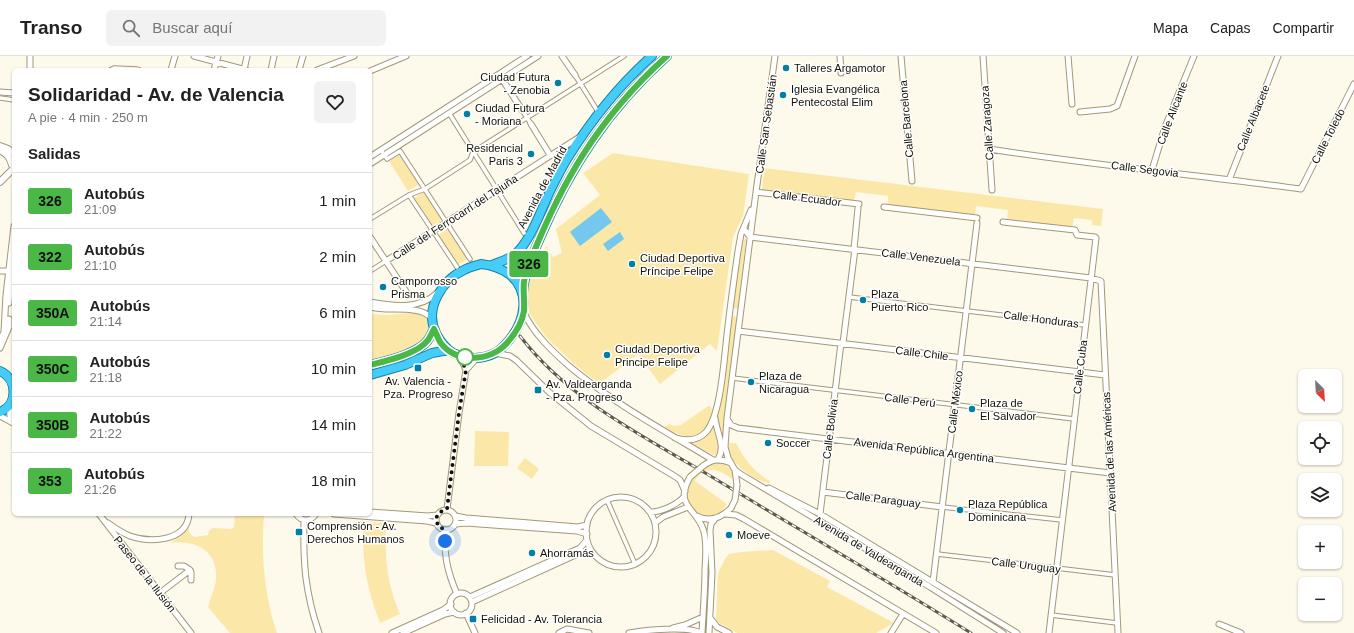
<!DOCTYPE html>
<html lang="es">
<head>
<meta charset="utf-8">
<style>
  :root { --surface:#fff; --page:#f2f2f2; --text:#222; --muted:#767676; --line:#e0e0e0 }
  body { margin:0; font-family:Arial,sans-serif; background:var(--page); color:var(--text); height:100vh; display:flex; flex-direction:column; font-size:15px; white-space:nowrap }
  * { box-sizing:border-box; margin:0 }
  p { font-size:13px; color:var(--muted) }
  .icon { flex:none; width:22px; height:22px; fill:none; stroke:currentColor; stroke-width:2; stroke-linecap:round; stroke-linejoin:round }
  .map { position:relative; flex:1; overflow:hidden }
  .panel { position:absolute; left:12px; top:12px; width:360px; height:448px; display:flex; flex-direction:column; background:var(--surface); border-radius:6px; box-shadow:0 1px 3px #0004 }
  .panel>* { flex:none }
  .badge { padding:0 8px; border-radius:3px; font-size:14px; line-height:26px }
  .needle { width:26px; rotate:156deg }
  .buttons { position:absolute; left:1298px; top:313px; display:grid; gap:8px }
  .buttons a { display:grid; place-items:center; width:44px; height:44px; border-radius:6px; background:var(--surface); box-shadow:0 1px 3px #0004; font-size:20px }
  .you { position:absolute; width:20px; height:20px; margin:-10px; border:3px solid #fff; border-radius:50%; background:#1a73e8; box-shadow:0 0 0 6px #1a73e833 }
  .map>.badge { position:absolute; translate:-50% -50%; box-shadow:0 0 0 2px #fff }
  h2 { padding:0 16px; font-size:15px; line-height:36px }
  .round { display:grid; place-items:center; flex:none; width:42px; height:42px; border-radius:6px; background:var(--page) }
  .headline { display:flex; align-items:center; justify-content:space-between; height:68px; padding:0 16px }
  h1 { font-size:19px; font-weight:800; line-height:30px }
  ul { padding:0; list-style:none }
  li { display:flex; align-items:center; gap:12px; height:56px; padding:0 16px; border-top:1px solid var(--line) }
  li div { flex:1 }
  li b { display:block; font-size:15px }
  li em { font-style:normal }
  li .badge { min-width:44px; font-weight:700; text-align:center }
  header { display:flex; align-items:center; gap:24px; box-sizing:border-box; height:56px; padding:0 20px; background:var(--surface); border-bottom:1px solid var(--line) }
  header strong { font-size:19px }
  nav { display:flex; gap:22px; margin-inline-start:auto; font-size:14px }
  .search { width:280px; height:36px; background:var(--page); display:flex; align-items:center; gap:10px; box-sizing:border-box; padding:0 14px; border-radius:6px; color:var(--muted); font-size:15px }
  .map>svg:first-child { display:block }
  .green { fill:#fbe8a9 }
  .water { fill:#74c8ed }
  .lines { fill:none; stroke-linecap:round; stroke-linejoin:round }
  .pedestrian-casing { stroke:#a29977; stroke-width:5.5 }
  .minor-casing { stroke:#a29977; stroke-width:7 }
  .tertiary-casing { stroke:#a29977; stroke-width:8 }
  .trunk-casing { stroke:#1683a2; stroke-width:10 }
  .pedestrian { stroke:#fff; stroke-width:3.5 }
  .minor { stroke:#fff; stroke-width:5 }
  .tertiary { stroke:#fff; stroke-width:6 }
  .trunk { stroke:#46ccf8; stroke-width:8 }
  .rail-casing { stroke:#5c594c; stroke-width:3 }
  .rail { stroke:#fff; stroke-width:1.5; stroke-dasharray:4.5; stroke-linecap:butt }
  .minor-bridge-casing { stroke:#a29977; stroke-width:7; stroke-linecap:butt }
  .minor-bridge { stroke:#fff; stroke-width:5 }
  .line-casing { stroke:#fff; stroke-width:9 }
  .line { stroke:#4ab747; stroke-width:6 }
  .walk { stroke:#141105; stroke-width:4; stroke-dasharray:0 7.2 }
  .poi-dot { fill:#007ea4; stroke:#fff; stroke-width:1.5 }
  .stop-dot { fill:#fff; stroke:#4ab747; stroke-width:2 }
  .labels { text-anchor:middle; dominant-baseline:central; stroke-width:3; stroke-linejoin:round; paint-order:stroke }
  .poi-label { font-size:11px; fill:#141105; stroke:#fff; text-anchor:start }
  .street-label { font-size:11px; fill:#141105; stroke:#fff }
</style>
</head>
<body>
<header>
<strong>Transo</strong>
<div class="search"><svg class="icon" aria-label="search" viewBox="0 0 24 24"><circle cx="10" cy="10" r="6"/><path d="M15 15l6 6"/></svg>Buscar aquí</div>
<nav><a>Mapa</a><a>Capas</a><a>Compartir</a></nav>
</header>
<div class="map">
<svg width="1354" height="577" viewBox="0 0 1354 577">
  <rect width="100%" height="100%" fill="#fdf9eb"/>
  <path class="green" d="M613,97L749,118L743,160L733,181L717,295L710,288L660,328L638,298L599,328L573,307L546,281L529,257L527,228L531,216L546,190L553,201L562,197L556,173L600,139L583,117Z
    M400,98L420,128L408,135L389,105Z
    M764,112L1103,153L1101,170L1092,169V164L1074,162L1072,172L1007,164L1008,154L976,150L975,160L888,149V140L856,136L854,145L762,134Z
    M424,136L442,164L432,170L414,142Z
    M448,173L468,203L457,209L438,179Z
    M747,176L738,253L733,252L740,195Z
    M419,256C422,258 425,259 427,261C430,264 430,267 430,270C427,291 387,300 370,306V258L388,259Z
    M734,260L737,262L723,382H721L717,361L732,261Z
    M708,350H710L712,353C710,369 701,385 682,379C676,378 670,374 665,371L669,368L674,370L681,369Z
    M713,370L719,393L716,400L691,387L692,386C701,384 709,379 713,370Z
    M475,375L509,376L508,410H474Z
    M729,387H736C744,403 754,416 770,425V427C757,426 737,412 731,400C729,396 729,392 729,387Z
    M525,402L539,413L532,423L517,412Z
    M713,407C724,406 734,411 733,423C724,418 714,410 704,416C699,419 697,421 695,425L727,448C708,483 657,437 713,407Z
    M235,458H264C261,498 264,539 277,577H230L208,551C210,542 215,533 216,524C219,495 195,483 170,487L182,479L188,471L190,478L195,481L208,479L209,475L213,472L232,473L234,471Z
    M363,466L386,467C385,502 386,525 400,558L380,567C366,531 362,505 363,466Z
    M773,494L830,525L827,531L894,567L876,577H737L716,565L718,517L725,503L729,498L741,496Z"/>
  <path class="water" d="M601,152L612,166L580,190L570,176Z
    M620,176L624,183L608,195L603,188Z"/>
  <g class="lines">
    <defs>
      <path id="pedestrian" d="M110,14L114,12L137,13L140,14
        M575,19L597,54
        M0,42L14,44
        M522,54L531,68
        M449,57L524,177
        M381,94L387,103L400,95L470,203
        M409,139L457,211
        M370,163L409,139L425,133L470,104L473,96L624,0
        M370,215L386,205
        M849,241L1085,269
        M732,322L1074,363
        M607,444L635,508
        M942,451L1062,464
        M937,498L1115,519
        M1051,559L1117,567"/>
      <path id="minor" d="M194,0L246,14
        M562,0L575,19
        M840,0L841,17
        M901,0L912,125
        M983,0L992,134
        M1068,0L1072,48
        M30,14V0
        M171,14L175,0
        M214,14L218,0
        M244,14L247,0
        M271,14L274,0
        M299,14L303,0
        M317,14L354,0
        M370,15L406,0
        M502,23L522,54
        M0,36L14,37
        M1080,56L1110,53L1117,50L1135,0
        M531,68L550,99
        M989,93C1093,109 1197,119 1301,133L1354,28
        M370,101L527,0
        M370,108L538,0
        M1152,114L1165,71L1194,0
        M1229,124L1278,0
        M756,136L859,148
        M884,151L977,162
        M1003,166L1075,174L1077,179L1095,181L1096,182L1049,577
        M744,173L750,181L1091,222L1101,225L1118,577
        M370,181L407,237
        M854,193L858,152
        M386,205L578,82
        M0,215H11
        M370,246C391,250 420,254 437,237
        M9,247L10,232L14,211
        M370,251C389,256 418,248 432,262
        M524,257C534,278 552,295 569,310C613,347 663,374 713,404
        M738,275L1105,319
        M0,284L4,276L6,239L14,170
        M843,287L855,193
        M0,292L9,271V263
        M495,297L510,300L516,304L549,336L591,370L676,421L680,424L685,435
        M466,314L477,302
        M9,350L10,360L14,367
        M0,360L13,367
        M715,362C717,379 726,389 718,404
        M727,363L731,369L738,372L1110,417
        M675,382C686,385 698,385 706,376C721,359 724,303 727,279C730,251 734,223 738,195L741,178L751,154
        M703,410C712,403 720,402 731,407
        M735,414L742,419L930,531L1003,577
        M690,421C673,451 698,452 704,476C707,488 706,500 705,513C705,534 703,556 702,577
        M737,429L735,414L728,402L725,391L727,362L756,136L775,0
        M769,432L820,458L1017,577
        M823,436L942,451
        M586 476a35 35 0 1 1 70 0a35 35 0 1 1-70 0Z
        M447,453L459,357L466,314L460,300
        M436 464a10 10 0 1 1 20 0a10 10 0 1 1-20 0Z
        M370,456L428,460L437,459
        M650,456C662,456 676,449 684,441
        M99,458L191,577
        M296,458C302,466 310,466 316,458
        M334,458L427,465L436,467
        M725,458L736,459L744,463L936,577
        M820,458L841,287
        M456,460L466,462L578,471L587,469
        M697,460C710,467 721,462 731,452
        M304,464C303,507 305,536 319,577
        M108,467C115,472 122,477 130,480C150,487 187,486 189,458
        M655,467L663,461L688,451
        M456,468L466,467L577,475L587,478
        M445,474C444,499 447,515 457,538
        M178,510H184L190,514
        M933,526L977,167
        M160,537L190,514L191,516V524
        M450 548a11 11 0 1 1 22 0a11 11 0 1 1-22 0Z
        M470,541L580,492L587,484
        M472,546L582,496L591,494
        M466,557L475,577
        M711,563L717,571L729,577
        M1219,568L1241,577
        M673,572L685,569L703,561
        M392,577L443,554L451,548
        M403,577L445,558L454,556
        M559,577L567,573L589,577
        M629,577C645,574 687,570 701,577
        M709,577L712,517L710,474L711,468L715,463
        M891,577L903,558"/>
      <path id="tertiary" d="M0,90L8,93L14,98
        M0,94C7,98 10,101 12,109
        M0,126L11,115"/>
      <path id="trunk" d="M481,208C492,209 500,212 509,218C531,235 525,264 510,283C506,288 500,294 495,297C482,304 466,303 453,297C445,292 440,285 436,277C424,253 442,224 464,214C469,211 475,210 481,208Z
        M492,209C499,206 507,204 514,199C530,187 541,154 550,135C555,125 561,113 567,103C590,66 619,29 652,0
        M523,237C524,217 532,200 540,182C570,111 609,52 667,0
        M370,309C386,305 418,298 428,284C430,281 432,277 434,273
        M0,315C18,323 18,349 0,356
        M370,319L405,309L432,297L449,294"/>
    </defs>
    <use href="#pedestrian" class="pedestrian-casing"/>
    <use href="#minor" class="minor-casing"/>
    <use href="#tertiary" class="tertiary-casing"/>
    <use href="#trunk" class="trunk-casing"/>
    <use href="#pedestrian" class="pedestrian"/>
    <use href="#minor" class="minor"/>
    <use href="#tertiary" class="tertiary"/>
    <use href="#trunk" class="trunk"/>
    <defs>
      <path id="rail" d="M520,280C568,343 641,379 707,418C795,471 884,523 971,577"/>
    </defs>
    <use href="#rail" class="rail-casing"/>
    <use href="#rail" class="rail"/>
    <defs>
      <path id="minor-bridge" d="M690,421L703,410
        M731,452L735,444L737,429"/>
    </defs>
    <use href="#minor-bridge" class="minor-bridge-casing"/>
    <use href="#minor-bridge" class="minor-bridge"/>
  </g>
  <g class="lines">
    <defs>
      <path id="line" d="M370,309C386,305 418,298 428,284C430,281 432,277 434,273C436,277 438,282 440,286C456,308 490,306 507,287C515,278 522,267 524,255C525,239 521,230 527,213C560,128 598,62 667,0"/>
    </defs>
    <use href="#line" class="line-casing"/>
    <use href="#line" class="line"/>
    <path class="walk" d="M445,485V474L438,470L436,462L440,456L447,453L459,357L466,314L462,305L465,301"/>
  </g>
  <g class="poi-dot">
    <circle cx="786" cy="12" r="4"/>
    <circle cx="558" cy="27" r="4"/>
    <circle cx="783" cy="39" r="4"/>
    <circle cx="467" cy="58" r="4"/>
    <circle cx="531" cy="98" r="4"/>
    <circle cx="632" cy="208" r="4"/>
    <circle cx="383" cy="231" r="4"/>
    <circle cx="863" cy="244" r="4"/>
    <circle cx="607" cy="299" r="4"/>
    <rect x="414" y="308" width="8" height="8" rx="2"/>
    <circle cx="751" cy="326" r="4"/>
    <rect x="534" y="330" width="8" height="8" rx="2"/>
    <circle cx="972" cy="353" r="4"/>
    <circle cx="768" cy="387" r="4"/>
    <circle cx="960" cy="454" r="4"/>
    <rect x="295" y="472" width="8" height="8" rx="2"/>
    <circle cx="729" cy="479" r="4"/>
    <circle cx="532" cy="497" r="4"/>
    <rect x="469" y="559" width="8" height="8" rx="2"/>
  </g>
  <circle class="stop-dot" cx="465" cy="301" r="8"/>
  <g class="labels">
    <g class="poi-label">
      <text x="794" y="12">Talleres Argamotor</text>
      <text x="550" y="21" text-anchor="end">Ciudad Futura<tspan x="550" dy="13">- Zenobia</tspan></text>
      <text x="791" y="33">Iglesia Evangélica<tspan x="791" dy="13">Pentecostal Elim</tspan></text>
      <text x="475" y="52">Ciudad Futura<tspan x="475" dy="13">- Moriana</tspan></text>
      <text x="523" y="92" text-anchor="end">Residencial<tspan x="523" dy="13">Paris 3</tspan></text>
      <text x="640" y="202">Ciudad Deportiva<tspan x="640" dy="13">Príncipe Felipe</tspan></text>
      <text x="391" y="225">Camporrosso<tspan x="391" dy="13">Prisma</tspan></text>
      <text x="871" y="238">Plaza<tspan x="871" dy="13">Puerto Rico</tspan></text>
      <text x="615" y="293">Ciudad Deportiva<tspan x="615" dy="13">Principe Felipe</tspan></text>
      <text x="759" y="320">Plaza de<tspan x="759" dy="13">Nicaragua</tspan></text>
      <text x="418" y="325" text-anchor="middle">Av. Valencia -<tspan x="418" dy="13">Pza. Progreso</tspan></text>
      <text x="546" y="328">Av. Valdearganda<tspan x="546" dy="13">- Pza. Progreso</tspan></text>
      <text x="980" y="347">Plaza de<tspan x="980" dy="13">El Salvador</tspan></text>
      <text x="776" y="387">Soccer</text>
      <text x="968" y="448">Plaza República<tspan x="968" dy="13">Dominicana</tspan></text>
      <text x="307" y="470">Comprensión - Av.<tspan x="307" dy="13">Derechos Humanos</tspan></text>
      <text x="737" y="479">Moeve</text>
      <text x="540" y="497">Ahorramás</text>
      <text x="481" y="563">Felicidad - Av. Tolerancia</text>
    </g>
    <g class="street-label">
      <text transform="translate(1172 57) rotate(-69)">Calle Alicante</text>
      <text transform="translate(1253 62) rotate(-68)">Calle Albacete</text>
      <text transform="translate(906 63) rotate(-95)">Calle Barcelona</text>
      <text transform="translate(987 67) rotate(-94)">Calle Zaragoza</text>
      <text transform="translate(766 68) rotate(-82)">Calle San Sebastián</text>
      <text transform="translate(1328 80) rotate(-63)">Calle Toledo</text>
      <text transform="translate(1145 113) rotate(7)">Calle Segovia</text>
      <text transform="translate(542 131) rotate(-62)">Avenida de Madrid</text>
      <text transform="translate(807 142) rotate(7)">Calle Ecuador</text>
      <text transform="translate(455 161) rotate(-33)">Calle del Ferrocarrl del Tajuña</text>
      <text transform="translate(921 201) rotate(7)">Calle Venezuela</text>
      <text transform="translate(1041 263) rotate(7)">Calle Honduras</text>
      <text transform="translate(922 297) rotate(7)">Calle Chile</text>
      <text transform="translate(1080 311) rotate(-83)">Calle Cuba</text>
      <text transform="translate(910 344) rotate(7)">Calle Perú</text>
      <text transform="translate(955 346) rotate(-83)">Calle México</text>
      <text transform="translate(830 373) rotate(-83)">Calle Bolivia</text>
      <text transform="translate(924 394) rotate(7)">Avenida República Argentina</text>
      <text transform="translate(1109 396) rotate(-93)">Avenida de las Américas</text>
      <text transform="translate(883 443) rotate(7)">Calle Paraguay</text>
      <text transform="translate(869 495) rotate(31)">Avenida de Valdearganda</text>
      <text transform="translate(1026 509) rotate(7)">Calle Uruguay</text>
      <text transform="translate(145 518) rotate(52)">Paseo de la Ilusión</text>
    </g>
  </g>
</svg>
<div class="buttons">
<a><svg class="needle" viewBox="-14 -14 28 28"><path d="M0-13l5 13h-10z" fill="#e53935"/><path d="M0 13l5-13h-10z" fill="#767676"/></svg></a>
<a><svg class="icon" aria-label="locate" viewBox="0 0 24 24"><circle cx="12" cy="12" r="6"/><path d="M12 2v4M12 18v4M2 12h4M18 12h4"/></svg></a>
<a><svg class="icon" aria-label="layers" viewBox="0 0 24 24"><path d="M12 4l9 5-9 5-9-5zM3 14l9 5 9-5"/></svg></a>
<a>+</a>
<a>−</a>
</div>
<div class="you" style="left:445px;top:485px"></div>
<b class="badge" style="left:529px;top:208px;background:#4ab747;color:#111">326</b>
<section class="panel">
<div class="headline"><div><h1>Solidaridad - Av. de Valencia</h1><p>A pie · 4 min · 250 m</p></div><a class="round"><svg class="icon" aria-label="heart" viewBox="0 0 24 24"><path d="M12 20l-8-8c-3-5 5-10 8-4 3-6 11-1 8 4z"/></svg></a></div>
<h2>Salidas</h2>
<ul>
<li><span class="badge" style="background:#4ab747;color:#111">326</span><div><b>Autobús</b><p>21:09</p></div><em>1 min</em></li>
<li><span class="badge" style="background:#4ab747;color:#111">322</span><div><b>Autobús</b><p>21:10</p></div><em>2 min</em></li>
<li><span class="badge" style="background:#4ab747;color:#111">350A</span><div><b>Autobús</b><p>21:14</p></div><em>6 min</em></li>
<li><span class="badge" style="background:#4ab747;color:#111">350C</span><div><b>Autobús</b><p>21:18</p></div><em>10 min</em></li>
<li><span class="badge" style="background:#4ab747;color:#111">350B</span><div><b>Autobús</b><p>21:22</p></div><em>14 min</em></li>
<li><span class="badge" style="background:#4ab747;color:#111">353</span><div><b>Autobús</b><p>21:26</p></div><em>18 min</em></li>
</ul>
</section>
</div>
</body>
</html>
